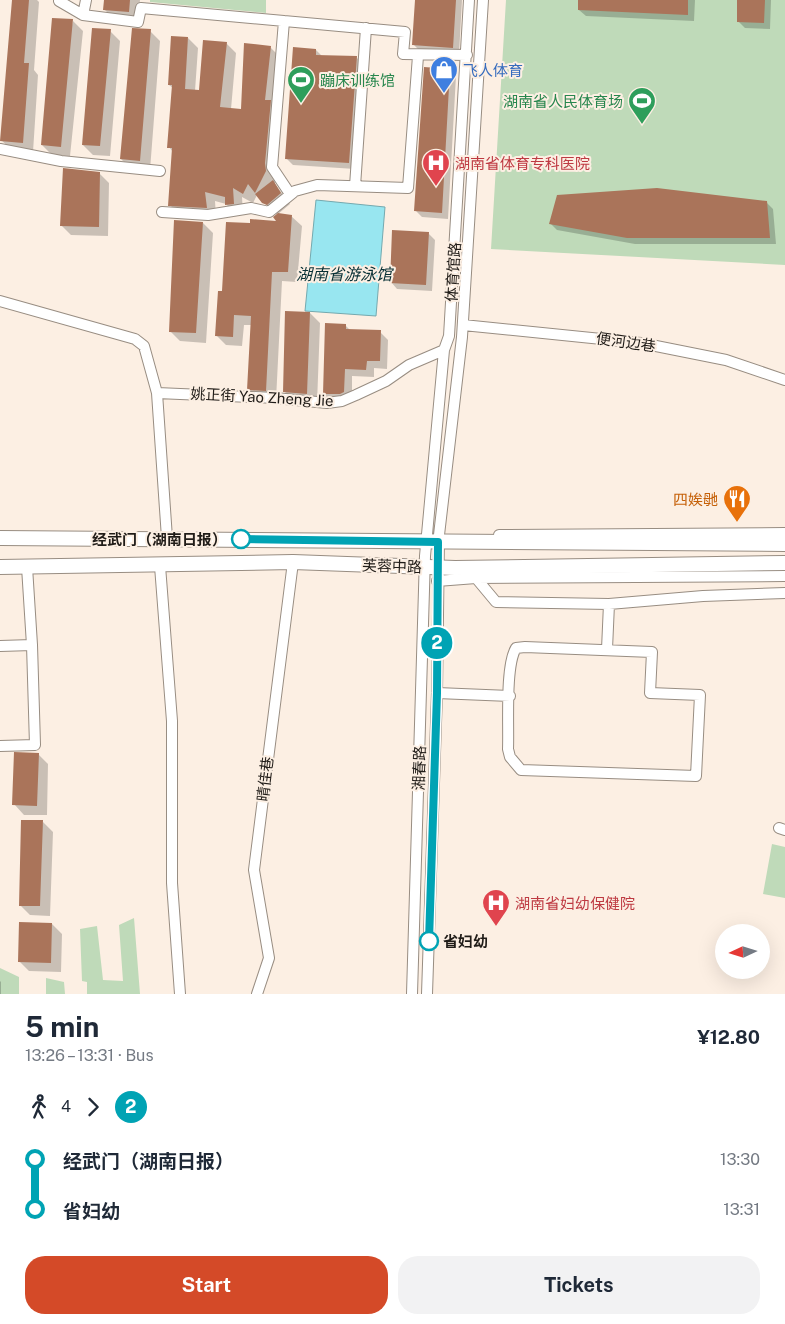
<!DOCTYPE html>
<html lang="en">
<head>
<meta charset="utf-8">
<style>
  :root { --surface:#fff; --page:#f2f2f3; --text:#1f2937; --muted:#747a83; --accent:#d44a28 }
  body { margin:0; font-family:"Public Sans","Noto Sans SC",sans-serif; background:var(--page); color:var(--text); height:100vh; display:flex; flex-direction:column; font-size:19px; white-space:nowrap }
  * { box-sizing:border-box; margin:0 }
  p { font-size:16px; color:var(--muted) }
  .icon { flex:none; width:28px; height:28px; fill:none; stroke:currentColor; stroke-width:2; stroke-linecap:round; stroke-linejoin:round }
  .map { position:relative; height:994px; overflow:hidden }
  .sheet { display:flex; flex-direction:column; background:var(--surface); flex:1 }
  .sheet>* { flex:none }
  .badge { padding:0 10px; border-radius:16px; font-size:18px; line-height:32px }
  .needle { width:32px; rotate:266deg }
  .controls { position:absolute; left:715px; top:924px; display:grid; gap:10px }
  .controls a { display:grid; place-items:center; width:55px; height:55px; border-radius:50%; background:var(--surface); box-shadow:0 5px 20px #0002; font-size:25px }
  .map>.badge { position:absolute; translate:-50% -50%; box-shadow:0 0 0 2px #fff }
  .legs { display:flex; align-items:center; gap:8px; height:55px; padding:0 25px; font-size:16px }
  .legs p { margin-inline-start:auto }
  .summary { display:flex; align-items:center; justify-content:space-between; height:85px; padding:0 25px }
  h1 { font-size:28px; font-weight:700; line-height:38px }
  .primary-button { display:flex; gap:10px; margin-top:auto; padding:10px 25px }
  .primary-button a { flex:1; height:58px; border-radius:20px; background:var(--accent); color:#fff; font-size:20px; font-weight:700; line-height:58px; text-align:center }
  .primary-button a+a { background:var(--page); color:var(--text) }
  ul { padding:0 25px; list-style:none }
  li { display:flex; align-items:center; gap:18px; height:50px; font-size:19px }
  li i { display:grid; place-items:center; width:8px; height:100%; margin:0 6px; background:currentColor }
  li i::after { content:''; width:12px; height:12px; margin:-6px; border:4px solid; border-radius:50%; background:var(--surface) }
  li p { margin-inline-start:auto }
  li:first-child i { background:linear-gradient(#0000 50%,currentColor 0) }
  li:last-child i { background:linear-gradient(currentColor 50%,#0000 0) }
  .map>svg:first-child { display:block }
  .green { fill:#bfdab9 }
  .water { fill:#98e6f0; stroke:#74a9af }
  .shadow { fill:#0003 }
  .building { fill:#aa745a }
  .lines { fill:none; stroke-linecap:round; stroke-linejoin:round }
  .minor-casing { stroke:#988d82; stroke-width:12 }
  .major-casing { stroke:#988d82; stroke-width:16 }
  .minor { stroke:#fff; stroke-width:10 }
  .major { stroke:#fff; stroke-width:14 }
  .line-1-casing { stroke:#fff; stroke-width:11 }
  .line-1 { stroke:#00a3b4; stroke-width:8 }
  .stop-1-dot { fill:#fff; stroke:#00a3b4; stroke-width:2.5 }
  .labels { text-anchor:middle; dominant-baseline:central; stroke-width:4; stroke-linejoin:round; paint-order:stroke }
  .shop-label { font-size:15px; fill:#366cbe; stroke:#fcefe3; text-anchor:start }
  .leisure-label { font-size:15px; fill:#27864d; stroke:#fcefe3; text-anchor:start }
  .health-label { font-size:15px; fill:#be3a42; stroke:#fcefe3; text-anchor:start }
  .street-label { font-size:15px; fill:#201c18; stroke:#fcefe3 }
  .food-label { font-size:15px; fill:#c56008; stroke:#fcefe3; text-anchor:end }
  .stop-label { font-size:15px; font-weight:bold; fill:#201c18; stroke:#fcefe3; text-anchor:end }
  .water-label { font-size:16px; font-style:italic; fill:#072f34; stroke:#fcefe3 }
</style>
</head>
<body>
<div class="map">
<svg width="785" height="994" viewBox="0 0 785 994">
  <rect width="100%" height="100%" fill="#fcefe3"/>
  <path class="green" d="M150,0H266V13L150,2Z
    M506,0H785V265L491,249Z
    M772,844L785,847V898L763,894Z
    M134,918L140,994H87V982L82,981L80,929L97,926L103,980L123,981L119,925Z
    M0,968L19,977V994H0Z
    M46,978L64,982L65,994H46Z"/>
  <path class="water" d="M316,200L385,207L376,316L305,311Z"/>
  <path class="shadow" d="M13,0H37L39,2L34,70L38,75L33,152L12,150L1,140Z
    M105,0H140L138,21L114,19L104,9Z
    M416,0H462L459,54L420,51L413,44Z
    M580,0H695L694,21L586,16L579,10Z
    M738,0H771L770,29L745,28L738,21Z
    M73,21L83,31L70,156L52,155L42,145Z
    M110,31L120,41L110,156L93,155L83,145Z
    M150,31L160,41L150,170L131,169L121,159Z
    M188,38L198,48L195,91L200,92L226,43L236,53L231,109L243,110L270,47L280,57L275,184L290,204L278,214L274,213L257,195L253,203L242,197L243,214L236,215L226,204L215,201L216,217L180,215L170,205L173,152L169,147L173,88L169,85Z
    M316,50L322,56L356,57L363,64L355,169L293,165L286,158Z
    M450,70L456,76L448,219L422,217L416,211Z
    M99,173L109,183L108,236L71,235L61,225Z
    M766,202L773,209L776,244H635L557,230L551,224Z
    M291,216L302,226L297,282L282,281L276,400H258L248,389L252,325H244L242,346L226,345L216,335L224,293L278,222Z
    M203,223L213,233L206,343L180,341L170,331Z
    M428,233L435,240L432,291L397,289L391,282Z
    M310,313L320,323L317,404L294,401L284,391Z
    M345,325L350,330L380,332L388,340L387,369L374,368V377L352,376V400L332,402L324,394Z
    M38,754L48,764L47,815H24L14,804Z
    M43,822L53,832L50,916L30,915L20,905Z
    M52,924L62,934L61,972L29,971L19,961Z
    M0,981L1,982V994H0Z"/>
  <path class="building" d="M12,0H29L24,63H29L23,143L0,141Z
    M104,0H130L129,12L103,10Z
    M415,0H456L453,48L412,45Z
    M578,0H688V15L578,10Z
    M737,0H765L764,23L737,22Z
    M52,18L73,19L61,147L41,145Z
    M92,28L111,29L100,146L82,145Z
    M132,28L151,29L140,161L120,159Z
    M171,36L188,37L185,89L199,90L203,40L227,42L220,107L241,109L244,43L271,46L265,100H271L265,163L266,171L255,193L248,184L243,194L233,188L234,204L225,205V197L205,192L207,208L168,206L172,148H167L172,85H168Z
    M293,47L316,49V55L357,56L349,163L285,159Z
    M424,67L450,69L442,213L414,211Z
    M63,168L100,172L99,227L60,226Z
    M273,180L281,193L267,205L262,203L255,194Z
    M657,188L767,201L770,238H627L549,224L557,195Z
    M278,213L292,215L288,272H272L266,391L247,390L251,316L234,315L233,337L215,336L218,291H222L226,222L250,223V219L276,221L273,217Z
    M174,220L203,222L196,333L169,332Z
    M392,230L429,232L426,285L390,283Z
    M285,311L310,312L307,394L283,392Z
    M325,323L346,324V329L381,330L380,361H367L366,370L345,369L344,392L340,394H323Z
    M14,752L39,753L37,806L12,805Z
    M21,820H43L40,906H19Z
    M19,922L52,923L51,963L18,962Z"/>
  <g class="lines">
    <defs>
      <path id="minor" d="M86,0L83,15L138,22L141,8L405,32L403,54L467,55
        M59,1L83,15
        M284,21L272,167L290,194
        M0,149L61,161L160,171
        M355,186L366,28
        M162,212L208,215L251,208L269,212L295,191L317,185L408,188L418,56
        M0,301L135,339L144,346L157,393L167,538
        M463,325L641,343L726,360L785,380
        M157,393L275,398L327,403L342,401L356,395L386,381L409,365L444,350
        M499,535L785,533
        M160,566L172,721V883L180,994
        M476,578L496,602L609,604L703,596L785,593
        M437,581L476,578L785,576
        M0,646L32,645
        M525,647L652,652L650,693L700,695L696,776L521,770L510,757L508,749C509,725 505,666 516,648Z
        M607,649L609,604
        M437,693L510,696
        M0,746L35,745L32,645L27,567
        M779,828L785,830
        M257,994L269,958L254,870L293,562
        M412,994L425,556L444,350L449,336L469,0
        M427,994L437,693L439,535L462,337L483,0"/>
      <path id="major" d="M0,538L785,544
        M0,567L293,562L455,568L785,563"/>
    </defs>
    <use href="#minor" class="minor-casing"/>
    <use href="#major" class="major-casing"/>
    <use href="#minor" class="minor"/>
    <use href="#major" class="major"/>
  </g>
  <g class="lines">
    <defs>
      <path id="line-1" d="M241,539L438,542L437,693L429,941"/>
    </defs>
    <use href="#line-1" class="line-1-casing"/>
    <use href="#line-1" class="line-1"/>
  </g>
  <defs>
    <symbol id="shop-pin" viewBox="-11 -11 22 30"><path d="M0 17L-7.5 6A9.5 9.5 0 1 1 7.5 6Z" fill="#3f7fe0" stroke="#fcefe3"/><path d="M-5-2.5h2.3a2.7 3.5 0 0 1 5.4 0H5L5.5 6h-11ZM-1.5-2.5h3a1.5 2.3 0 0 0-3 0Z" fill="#fff"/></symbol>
    <symbol id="stadium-pin" viewBox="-11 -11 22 30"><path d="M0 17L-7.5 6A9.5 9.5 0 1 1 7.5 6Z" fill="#2e9e5b" stroke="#fcefe3"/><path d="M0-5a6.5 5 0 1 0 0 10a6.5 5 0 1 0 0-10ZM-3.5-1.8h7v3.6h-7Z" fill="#fff"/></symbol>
    <symbol id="hospital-pin" viewBox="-11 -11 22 30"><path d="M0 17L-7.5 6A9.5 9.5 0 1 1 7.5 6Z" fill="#e0444e" stroke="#fcefe3"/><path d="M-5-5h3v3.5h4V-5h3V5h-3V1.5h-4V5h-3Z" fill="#fff"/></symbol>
    <symbol id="restaurant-pin" viewBox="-11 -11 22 30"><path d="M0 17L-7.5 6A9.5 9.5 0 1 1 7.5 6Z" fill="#e8710a" stroke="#fcefe3"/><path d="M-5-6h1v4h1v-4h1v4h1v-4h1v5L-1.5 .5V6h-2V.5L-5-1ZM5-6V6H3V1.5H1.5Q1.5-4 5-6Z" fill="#fff"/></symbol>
  </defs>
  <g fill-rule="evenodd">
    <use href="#shop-pin" x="428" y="54" width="32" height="43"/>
    <use href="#stadium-pin" x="285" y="64" width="32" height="43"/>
    <use href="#stadium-pin" x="626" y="85" width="32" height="43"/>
    <use href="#hospital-pin" x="420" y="147" width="32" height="43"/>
    <use href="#restaurant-pin" x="721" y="483" width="32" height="43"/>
    <use href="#hospital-pin" x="480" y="887" width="32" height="43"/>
  </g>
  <g class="stop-1-dot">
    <circle cx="241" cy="539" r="9"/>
    <circle cx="429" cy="941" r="9"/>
  </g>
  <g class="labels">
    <g class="shop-label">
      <text x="463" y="70">飞人体育</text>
    </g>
    <g class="leisure-label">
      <text x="320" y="80">蹦床训练馆</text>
      <text x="623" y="101" text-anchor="end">湖南省人民体育场</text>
    </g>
    <g class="health-label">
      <text x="455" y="163">湖南省体育专科医院</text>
      <text x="515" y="903">湖南省妇幼保健院</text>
    </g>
    <g class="street-label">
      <text transform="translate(453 272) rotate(-86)">体育馆路</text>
      <text transform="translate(626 342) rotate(8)">便河边巷</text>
      <text transform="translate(262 397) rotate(3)">姚正街 Yao Zheng Jie</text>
      <text transform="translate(392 566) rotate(2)">芙蓉中路</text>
      <text transform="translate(419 768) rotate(-88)">湘春路</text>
      <text transform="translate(265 779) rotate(-83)">晴佳巷</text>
    </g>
    <g class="food-label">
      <text x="718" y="499">四娭毑</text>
    </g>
    <g class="stop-label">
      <text x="227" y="539">经武门（湖南日报）</text>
      <text x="443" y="941" text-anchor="start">省妇幼</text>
    </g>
    <g class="water-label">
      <text x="344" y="274">湖南省游泳馆</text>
    </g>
  </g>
</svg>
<div class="controls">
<a><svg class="needle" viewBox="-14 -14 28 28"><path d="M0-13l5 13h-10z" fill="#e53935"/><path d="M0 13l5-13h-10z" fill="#747a83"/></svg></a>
</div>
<b class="badge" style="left:437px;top:643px;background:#00a3b4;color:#fff">2</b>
</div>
<section class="sheet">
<div class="summary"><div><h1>5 min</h1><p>13:26 – 13:31 · Bus</p></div><b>¥12.80</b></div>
<div class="legs"><svg class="icon" aria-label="walk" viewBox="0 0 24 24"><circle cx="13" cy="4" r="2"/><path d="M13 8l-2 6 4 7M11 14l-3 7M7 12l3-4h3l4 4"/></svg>4<svg class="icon" aria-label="forward" viewBox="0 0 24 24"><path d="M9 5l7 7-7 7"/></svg><b class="badge" style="background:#00a3b4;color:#fff">2</b></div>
<ul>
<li><i style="color:#00a3b4"></i><b>经武门（湖南日报）</b><p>13:30</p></li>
<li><i style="color:#00a3b4"></i><b>省妇幼</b><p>13:31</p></li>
</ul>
<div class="primary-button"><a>Start</a><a>Tickets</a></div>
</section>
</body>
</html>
